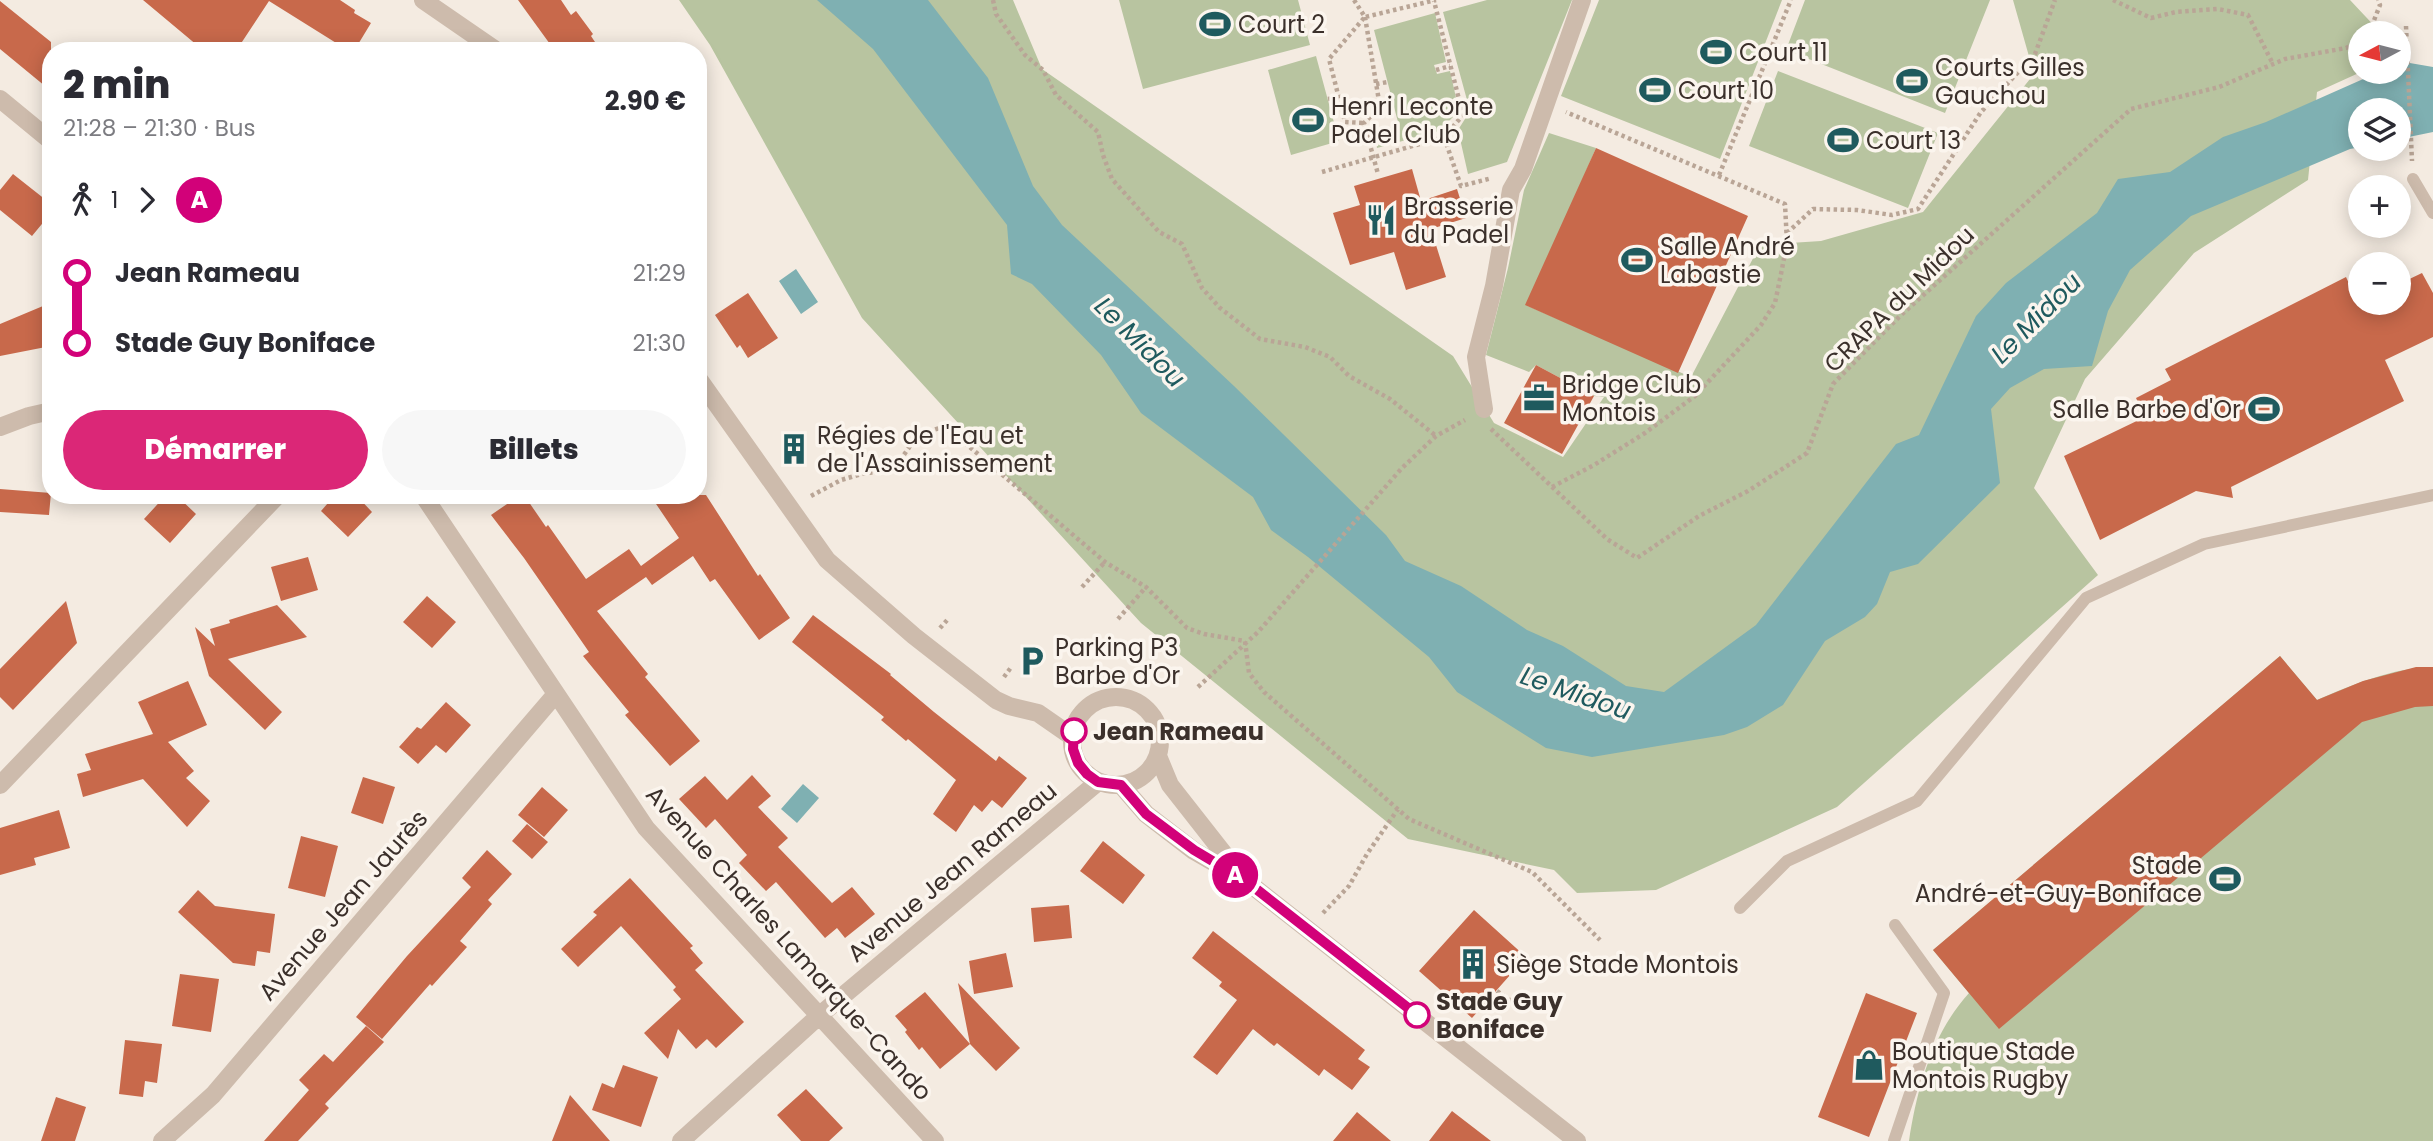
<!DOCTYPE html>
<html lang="fr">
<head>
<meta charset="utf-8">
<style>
  :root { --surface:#fff; --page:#f7f7f7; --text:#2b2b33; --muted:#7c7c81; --accent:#db2777 }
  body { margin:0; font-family:Poppins,sans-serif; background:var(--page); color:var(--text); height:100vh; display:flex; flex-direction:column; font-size:26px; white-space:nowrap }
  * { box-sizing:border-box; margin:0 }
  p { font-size:23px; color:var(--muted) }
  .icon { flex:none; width:38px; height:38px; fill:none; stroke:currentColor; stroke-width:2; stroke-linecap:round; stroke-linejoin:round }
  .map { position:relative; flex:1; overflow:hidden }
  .panel { position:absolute; left:42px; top:42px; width:665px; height:462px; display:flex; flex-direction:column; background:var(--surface); border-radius:28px; box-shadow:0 4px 18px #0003 }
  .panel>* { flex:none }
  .badge { padding:0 14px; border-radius:23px; font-size:24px; line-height:46px }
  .needle { width:46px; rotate:263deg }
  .controls { position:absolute; left:2348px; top:21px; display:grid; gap:14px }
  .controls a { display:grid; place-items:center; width:63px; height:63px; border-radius:50%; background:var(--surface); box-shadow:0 4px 18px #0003; font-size:35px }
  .map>.badge { position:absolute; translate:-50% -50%; box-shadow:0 0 0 4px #fff }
  .legs { display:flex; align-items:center; gap:10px; height:77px; padding:0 21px; font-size:23px }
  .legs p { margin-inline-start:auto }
  .overview { display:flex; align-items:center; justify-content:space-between; height:119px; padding:0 21px }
  h1 { font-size:38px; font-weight:800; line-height:52px }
  .action { display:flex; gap:14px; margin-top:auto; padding:14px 21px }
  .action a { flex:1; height:80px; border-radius:42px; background:var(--accent); color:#fff; font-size:28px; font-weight:800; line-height:80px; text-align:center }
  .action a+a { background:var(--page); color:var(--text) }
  ul { padding:0 21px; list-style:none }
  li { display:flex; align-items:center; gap:24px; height:70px; font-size:26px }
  li i { display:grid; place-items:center; width:10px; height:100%; margin:0 9px; background:currentColor }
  li i::after { content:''; width:18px; height:18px; margin:-9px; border:5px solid; border-radius:50%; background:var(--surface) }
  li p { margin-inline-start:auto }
  li:first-child i { background:linear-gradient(#0000 50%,currentColor 0) }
  li:last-child i { background:linear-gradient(currentColor 50%,#0000 0) }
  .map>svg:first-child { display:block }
  .green { fill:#b8c4a0 }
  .water { fill:#7fb0b2 }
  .building { fill:#c8694b }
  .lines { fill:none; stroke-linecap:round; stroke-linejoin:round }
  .path { stroke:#b9a596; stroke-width:4.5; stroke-dasharray:3.5 3.5; stroke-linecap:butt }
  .service { stroke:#cdbbac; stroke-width:12 }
  .minor { stroke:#cdbbac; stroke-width:18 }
  .line-1-casing { stroke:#fff; stroke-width:16 }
  .line-1 { stroke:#d20179; stroke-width:10 }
  .stop-1-dot { fill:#fff; stroke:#d20179; stroke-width:3.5 }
  .labels { text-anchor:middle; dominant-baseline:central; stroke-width:7; stroke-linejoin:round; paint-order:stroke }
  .poi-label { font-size:24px; fill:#3b302b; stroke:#fbf5ee; text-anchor:start }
  .street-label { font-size:24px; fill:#3b302b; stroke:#fbf5ee }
  .stop-label { font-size:24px; font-weight:bold; fill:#3b302b; stroke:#fbf5ee; text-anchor:start }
  .water-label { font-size:26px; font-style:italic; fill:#1f5a5e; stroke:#fbf5ee }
</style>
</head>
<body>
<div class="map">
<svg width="2433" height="1141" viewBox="0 0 2433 1141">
  <rect width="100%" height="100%" fill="#f4ebe1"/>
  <path class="green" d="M679,0H1013L1042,69L1453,356L1494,423L1563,457L1604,397L1594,396L1536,365L1529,372L1486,355L1508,268L1524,190L1549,133L1596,148L1528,306L1691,377L1760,245L1821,241L1923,212L2034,74L2013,0H2350L2381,33H2361V72L2317,92L2308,180L2194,253L2085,379L2034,488L2098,575L1837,807L1656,890L1577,893L1554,870L1408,839L1141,623L862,318L710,45Z
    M1119,0H1298L1310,45L1143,89Z
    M1487,0H1572L1507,162L1468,174L1458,130L1470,111L1443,12Z
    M1599,0H1782L1720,159L1561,96Z
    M1805,0H1990L1945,113L1786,50Z
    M1435,13L1446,62L1434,65L1437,74L1450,71L1459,111L1439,131L1377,148L1374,130L1399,126L1374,30Z
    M1316,56L1339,141L1291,155L1268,70Z
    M1778,71L1938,133L1908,208L1749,146Z
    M2280,656L2317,700C2354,684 2392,668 2433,667V1141H1909C1917,1088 1932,1034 1969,993L1933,950Z"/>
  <path class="water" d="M817,0H928L988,78L1033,186L1062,225L1234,386L1386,535L1405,561L1461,586L1527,630L1563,646L1626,686L1664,692L1756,625L1896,444L1919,435L1976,316L2006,283L2097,213L2118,179L2170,172L2223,137L2266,122L2379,72H2399V64L2404,62L2433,67V132L2399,139V110H2361V147L2350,149L2191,216L2130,270L2108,311L2092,366L2044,369L2010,388L1991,409L2000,483L1918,564L1890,572L1877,604L1865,617L1825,641L1783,705L1747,727L1724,735L1592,757L1546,748L1457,692L1429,657L1308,557L1271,530L1253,497L1141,413L1101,355L1032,284L1011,274L1007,225L873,49Z
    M796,269L818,302L801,314L779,281Z
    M803,784L819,798L797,823L781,809Z"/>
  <path class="building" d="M143,0H340L355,10L354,13L371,23L354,51H349L269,1L236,51H204Z
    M518,0H561L571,15L576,11L593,34L591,36L601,51H555Z
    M0,1L51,42V91L0,49Z
    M1596,148L1748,216L1678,373L1525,305Z
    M1412,169L1421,201L1457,189L1466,218L1431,229L1446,277L1406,290L1394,252L1350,265L1333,213L1360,205L1354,186Z
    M13,174L51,204V213L32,236L0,210V190Z
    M2422,273L2433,293V337L2385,360L2404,401L2231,487L2233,498L2196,491L2100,540L2064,456L2145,417L2136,398L2171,380L2165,369L2346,277L2358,303H2399V284Z
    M748,293L778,338L748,358L740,345L737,348L715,315Z
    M43,306L51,346L0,356V324Z
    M1536,365L1594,396L1562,454L1504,423Z
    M0,489L51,493L49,515L0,512Z
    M166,495H176L196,514L170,543L144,519Z
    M335,495H356L372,512L348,537L321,511Z
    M520,495H524L546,527L548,525L586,579L629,549L641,566L679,538L650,495H706L758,576L760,574L790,618L759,640L715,579L710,582L693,556L652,585L646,577L597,611L648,674L645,677L700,741L670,766L625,715L629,712L583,656L589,652L524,558L491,515Z
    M308,557L318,590L281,601L271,567Z
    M427,596L456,622L432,648L403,622Z
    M66,601L77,643L13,710L0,697V669Z
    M277,605L307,637L228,659L282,712L265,730L209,676L195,627L215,646L210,629L230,623L229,620Z
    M813,615L891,674L890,675L934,712L996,761L999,756L1027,778L1002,808L992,800L982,812L974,805L956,832L933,814L956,780L908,739L906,741L881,720L884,717L792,642Z
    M2280,656L2317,700L2363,681L2416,667H2433V706L2415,707L2362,722L1999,1029L1933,950Z
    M188,681L207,725L168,742L194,771L186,778L210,801L187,827L143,779L83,797L77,774L91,770L85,754L153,734L138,702Z
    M446,702L471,725L446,753L436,745L418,764L399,747L417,727L421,729Z
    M752,775L771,796L758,807L788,838L778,847L832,903L852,887L875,914L845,938L837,928L825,938L776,882L766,891L739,863L747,855L715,819L706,828L679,799L705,776L727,800Z
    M363,777L395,787L383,824L351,813Z
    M542,787L568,810L544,837L518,815Z
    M59,810L70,848L34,858L36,865L0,875V828Z
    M527,824L548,842L532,859L512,841Z
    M301,836L338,846L325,897L288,888Z
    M1103,841L1145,875L1123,904L1080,871Z
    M487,850L512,874L488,900L492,904L460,941L467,947L432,986L430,984L382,1039L356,1017L407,956L471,887L462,878Z
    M630,878L693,946L690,948L703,963L695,970L744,1022L716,1048L707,1039L696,1049L678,1029L668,1059L644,1033L681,999L673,990L676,987L621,926L578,967L561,949L597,915L593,912Z
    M198,890L215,906L275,914L270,953L257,951L255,966L233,963L178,912Z
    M1069,905L1072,938L1034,942L1031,908Z
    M1474,910L1526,957L1472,1018L1419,971Z
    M1213,931L1365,1050L1358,1059L1370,1067L1352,1090L1324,1069L1319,1076L1277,1043L1274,1046L1253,1029L1217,1075L1193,1057L1237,1000L1219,986L1222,982L1192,958Z
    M1006,953L1013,987L974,994L969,961Z
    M180,974L219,979L211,1032L172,1026Z
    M958,983L1020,1048L996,1071L970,1044L940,1069L922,1047L919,1050L905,1032L907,1030L895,1016L925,992L970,1044Z
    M1866,993L1917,1013L1869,1137L1818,1117Z
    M366,1026L384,1042L325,1104L329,1108L298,1141H264L309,1090L299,1080L324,1054L333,1062Z
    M125,1040L162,1044L157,1083L145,1081L143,1097L119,1094Z
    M623,1065L658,1077L641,1127L592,1110L602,1083L614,1088Z
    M806,1089L843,1128L829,1141H801L777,1115Z
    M570,1095L610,1141H552Z
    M56,1097L86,1107L75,1141H41Z
    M1452,1111L1491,1141H1429Z
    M1357,1112L1391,1141H1333Z"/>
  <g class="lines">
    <path class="path" d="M993,0L996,14L1025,55L1043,70L1056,95L1098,132L1103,155L1112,179L1159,232L1182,244L1202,288L1220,308L1260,339L1305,347L1330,357L1349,376L1390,399L1436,436
      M1354,0L1365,17L1436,0
      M2113,0L2151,18L2176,12L2218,9L2248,15L2273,64
      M1365,17L1380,107L1364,123L1378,174
      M1364,18L1329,59L1345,122L1364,123
      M2406,26L2412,161
      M2369,33L2380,5L2378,0
      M1436,70L1450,66
      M1376,84L1388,82
      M1328,99L1339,97
      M1444,137L1461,186L1492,178
      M1322,172L1444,137L1463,115L1434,1
      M1719,175L1791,0
      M1787,233L1813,209L1857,210L1892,215L1918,209L1981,112L2035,54L2055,0
      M1491,429L1607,539L1637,558L1699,516L1748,491L1807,453L1833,384L1900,316L2131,109L2219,87L2285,59L2346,48L2361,41
      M1552,487L1594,465L1645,433L1695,396L1761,325L1775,303L1781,274L1787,243L1785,204L1566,112
      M811,496L841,480L865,473L885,472L901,459L917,436L942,427L952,432L1105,562L1146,587L1187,628L1204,634L1245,641L1249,673L1264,692L1409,819L1532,872L1600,940
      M1082,587L1105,562
      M1118,619L1146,587
      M940,628L949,618
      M1004,677L1012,666
      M1198,687L1258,632L1402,468L1436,436L1465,420
      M1323,913L1349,886L1367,854L1398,809
      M1497,991L1521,1008"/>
    <path class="service" d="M2413,179L2433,213
      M1740,908L1787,861L1917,801L2086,598L2204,544L2433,495
      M1894,1141L1944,993L1895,925"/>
    <path class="minor" d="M423,0L497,51
      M0,99L51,141
      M698,378L827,560L914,636L996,700L1009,706L1038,713L1074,738
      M1484,409L1476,357L1494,286L1511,190L1523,169L1582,0
      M0,427L29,416L51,411
      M423,495L646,828L935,1141
      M1072 741a44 44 0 1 1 88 0a44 44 0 1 1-88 0Z
      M1158,756L1170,785L1239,873
      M0,785L278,495
      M1121,785L1146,814L1194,851L1246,881L1577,1141
      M162,1141L213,1095L555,695
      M681,1141L820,1015L1098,782"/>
  </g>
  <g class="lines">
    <defs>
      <path id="line-1" d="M1074,731L1073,749L1078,763L1087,774L1098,782L1121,785L1146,814L1194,850L1246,881L1417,1015"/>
    </defs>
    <use href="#line-1" class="line-1-casing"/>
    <use href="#line-1" class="line-1"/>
  </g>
  <defs>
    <symbol id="stadium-bare" viewBox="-9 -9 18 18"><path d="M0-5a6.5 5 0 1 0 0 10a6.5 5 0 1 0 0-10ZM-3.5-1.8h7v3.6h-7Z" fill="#1f5a5e" stroke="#fbf5ee" stroke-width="2.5" paint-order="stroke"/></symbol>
    <symbol id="restaurant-bare" viewBox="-9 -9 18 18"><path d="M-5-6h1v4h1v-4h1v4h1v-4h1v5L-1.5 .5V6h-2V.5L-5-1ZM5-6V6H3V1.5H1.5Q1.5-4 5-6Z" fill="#1f5a5e" stroke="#fbf5ee" stroke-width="2.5" paint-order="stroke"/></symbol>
    <symbol id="office-bare" viewBox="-9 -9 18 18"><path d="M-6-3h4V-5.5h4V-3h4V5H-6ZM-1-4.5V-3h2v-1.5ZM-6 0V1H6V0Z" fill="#1f5a5e" stroke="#fbf5ee" stroke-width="2.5" paint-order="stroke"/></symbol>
    <symbol id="building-bare" viewBox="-9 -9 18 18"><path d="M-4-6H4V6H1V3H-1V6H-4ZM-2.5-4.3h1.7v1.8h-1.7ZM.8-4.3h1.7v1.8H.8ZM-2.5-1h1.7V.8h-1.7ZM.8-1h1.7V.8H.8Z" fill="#1f5a5e" stroke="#fbf5ee" stroke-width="2.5" paint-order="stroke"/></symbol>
    <symbol id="parking-bare" viewBox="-9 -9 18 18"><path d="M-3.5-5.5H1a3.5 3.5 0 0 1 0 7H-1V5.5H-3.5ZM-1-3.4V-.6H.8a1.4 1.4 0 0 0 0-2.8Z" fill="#1f5a5e" stroke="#fbf5ee" stroke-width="2.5" paint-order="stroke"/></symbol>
    <symbol id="shop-bare" viewBox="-9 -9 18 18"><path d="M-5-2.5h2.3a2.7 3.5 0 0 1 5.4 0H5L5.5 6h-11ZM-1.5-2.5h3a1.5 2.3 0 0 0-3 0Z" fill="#1f5a5e" stroke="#fbf5ee" stroke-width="2.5" paint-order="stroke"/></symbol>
  </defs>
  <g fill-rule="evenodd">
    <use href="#stadium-bare" x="1193" y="2" width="44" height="44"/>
    <use href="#stadium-bare" x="1694" y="30" width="44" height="44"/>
    <use href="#stadium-bare" x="1890" y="59" width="44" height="44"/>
    <use href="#stadium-bare" x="1633" y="68" width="44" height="44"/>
    <use href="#stadium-bare" x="1286" y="98" width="44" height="44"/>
    <use href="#stadium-bare" x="1821" y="118" width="44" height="44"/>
    <use href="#restaurant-bare" x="1359" y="198" width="44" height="44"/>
    <use href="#stadium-bare" x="1615" y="238" width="44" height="44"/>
    <use href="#office-bare" x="1517" y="376" width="44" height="44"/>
    <use href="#stadium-bare" x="2242" y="387" width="44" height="44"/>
    <use href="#building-bare" x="772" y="427" width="44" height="44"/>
    <use href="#parking-bare" x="1010" y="639" width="44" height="44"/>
    <use href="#stadium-bare" x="2203" y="857" width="44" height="44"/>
    <use href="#building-bare" x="1451" y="942" width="44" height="44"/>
    <use href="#shop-bare" x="1847" y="1043" width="44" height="44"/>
  </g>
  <g class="stop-1-dot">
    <circle cx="1074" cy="731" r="12"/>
    <circle cx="1417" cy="1015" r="12"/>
  </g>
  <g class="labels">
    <g class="poi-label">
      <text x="1238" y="24">Court 2</text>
      <text x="1739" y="52">Court 11</text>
      <text x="1935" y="67">Courts Gilles<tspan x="1935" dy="28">Gauchou</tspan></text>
      <text x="1678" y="90">Court 10</text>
      <text x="1331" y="106">Henri Leconte<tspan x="1331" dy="28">Padel Club</tspan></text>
      <text x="1866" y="140">Court 13</text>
      <text x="1404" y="206">Brasserie<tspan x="1404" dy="28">du Padel</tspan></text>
      <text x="1660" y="246">Salle André<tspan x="1660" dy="28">Labastie</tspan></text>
      <text x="1562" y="384">Bridge Club<tspan x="1562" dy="28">Montois</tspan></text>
      <text x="2241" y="409" text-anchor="end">Salle Barbe d'Or</text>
      <text x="817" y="435">Régies de l'Eau et<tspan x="817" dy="28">de l'Assainissement</tspan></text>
      <text x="1055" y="647">Parking P3<tspan x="1055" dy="28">Barbe d'Or</tspan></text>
      <text x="2202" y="865" text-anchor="end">Stade<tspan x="2202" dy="28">André-et-Guy-Boniface</tspan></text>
      <text x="1496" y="964">Siège Stade Montois</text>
      <text x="1892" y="1051">Boutique Stade<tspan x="1892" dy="28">Montois Rugby</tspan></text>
    </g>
    <g class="street-label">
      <text transform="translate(1899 299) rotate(-44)">CRAPA du Midou</text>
      <text transform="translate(952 872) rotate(-40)">Avenue Jean Rameau</text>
      <text transform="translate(343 905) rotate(-49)">Avenue Jean Jaurès</text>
      <text transform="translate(789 943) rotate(48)">Avenue Charles Lamarque-Cando</text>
    </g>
    <g class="stop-label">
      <text x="1093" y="731">Jean Rameau</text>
      <text x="1436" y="1001">Stade Guy<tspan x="1436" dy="28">Boniface</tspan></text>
    </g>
    <g class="water-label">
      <text transform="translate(2036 318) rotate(-45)">Le Midou</text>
      <text transform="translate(1140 342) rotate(45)">Le Midou</text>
      <text transform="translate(1576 693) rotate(19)">Le Midou</text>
    </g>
  </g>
</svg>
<div class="controls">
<a><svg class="needle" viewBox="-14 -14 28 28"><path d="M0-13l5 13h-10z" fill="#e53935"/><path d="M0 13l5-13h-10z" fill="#7c7c81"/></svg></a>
<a><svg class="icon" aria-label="layers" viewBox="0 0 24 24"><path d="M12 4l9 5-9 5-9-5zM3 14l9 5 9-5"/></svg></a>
<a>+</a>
<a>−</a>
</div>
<b class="badge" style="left:1235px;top:875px;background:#d20179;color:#fff">A</b>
<section class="panel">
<div class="overview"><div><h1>2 min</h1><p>21:28 – 21:30 · Bus</p></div><b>2.90 €</b></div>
<div class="legs"><svg class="icon" aria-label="walk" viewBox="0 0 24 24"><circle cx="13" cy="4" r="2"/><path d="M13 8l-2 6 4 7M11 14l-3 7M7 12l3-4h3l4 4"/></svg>1<svg class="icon" aria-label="forward" viewBox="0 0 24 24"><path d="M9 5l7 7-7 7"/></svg><b class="badge" style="background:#d20179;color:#fff">A</b></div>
<ul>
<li><i style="color:#d20179"></i><b>Jean Rameau</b><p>21:29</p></li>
<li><i style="color:#d20179"></i><b>Stade Guy Boniface</b><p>21:30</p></li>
</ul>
<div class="action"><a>Démarrer</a><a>Billets</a></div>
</section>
</div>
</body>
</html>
